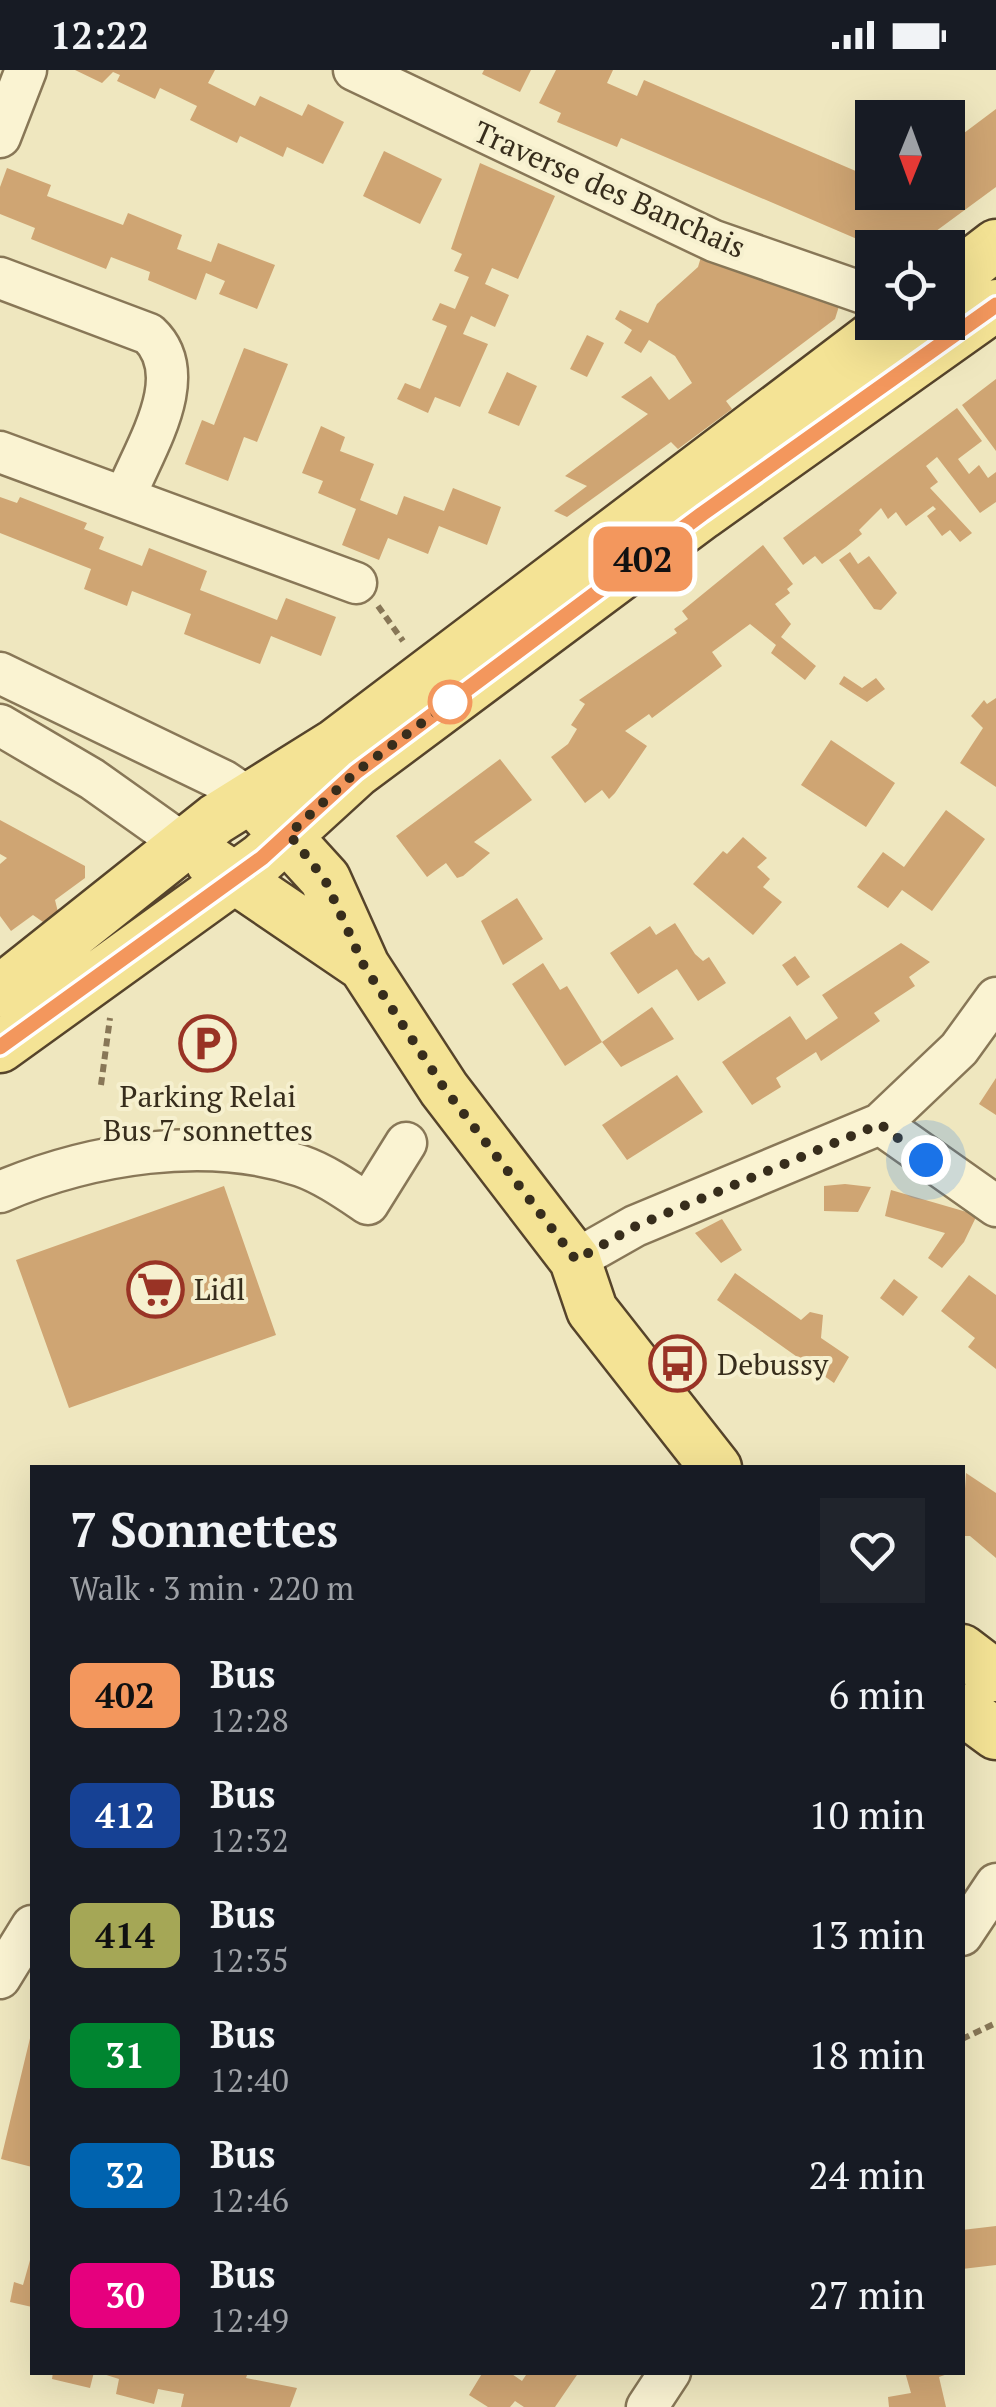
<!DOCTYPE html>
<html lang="en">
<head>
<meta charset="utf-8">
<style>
  :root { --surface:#171b24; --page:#20242c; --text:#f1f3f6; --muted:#9ea1a6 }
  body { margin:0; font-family:"PT Serif",serif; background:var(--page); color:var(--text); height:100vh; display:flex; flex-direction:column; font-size:38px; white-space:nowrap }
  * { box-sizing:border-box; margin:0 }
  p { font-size:32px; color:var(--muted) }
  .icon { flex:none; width:55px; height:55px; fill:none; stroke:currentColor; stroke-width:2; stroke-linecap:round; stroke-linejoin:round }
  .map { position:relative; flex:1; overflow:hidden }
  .drawer { position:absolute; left:30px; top:1395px; width:935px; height:910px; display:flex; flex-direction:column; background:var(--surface); border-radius:0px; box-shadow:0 10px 40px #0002 }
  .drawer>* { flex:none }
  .badge { padding:0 20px; border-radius:15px; font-size:35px; line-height:65px }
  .needle { width:65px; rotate:181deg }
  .tools { position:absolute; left:855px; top:30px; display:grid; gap:20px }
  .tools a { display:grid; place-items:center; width:110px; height:110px; border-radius:0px; background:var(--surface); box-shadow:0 10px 40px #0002; font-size:50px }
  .you { position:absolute; width:50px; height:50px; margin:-25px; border:8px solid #fff; border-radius:50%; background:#1a73e8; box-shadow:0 0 0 15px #1a73e833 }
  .map>.badge { position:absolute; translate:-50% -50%; box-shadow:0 0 0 5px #fff }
  .round { display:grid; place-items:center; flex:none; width:105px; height:105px; border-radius:0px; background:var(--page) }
  .head { display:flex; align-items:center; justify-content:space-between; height:170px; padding:0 40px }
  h1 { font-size:48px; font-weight:700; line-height:75px }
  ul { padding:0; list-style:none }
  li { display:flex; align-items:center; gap:30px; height:120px; padding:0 40px }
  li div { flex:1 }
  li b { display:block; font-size:38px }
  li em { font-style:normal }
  li .badge { min-width:110px; font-weight:700; text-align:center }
  .status { display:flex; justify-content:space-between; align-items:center; height:70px; padding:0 50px; background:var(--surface); direction:ltr }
  .status svg { height:28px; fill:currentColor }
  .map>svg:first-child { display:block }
  .building { fill:#cfa573 }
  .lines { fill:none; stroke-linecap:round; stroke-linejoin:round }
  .minor-casing { stroke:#887757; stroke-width:45 }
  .major-casing { stroke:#56442b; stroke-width:55 }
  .path { stroke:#887757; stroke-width:6; stroke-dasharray:8 5; stroke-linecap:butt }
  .minor { stroke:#faf3d2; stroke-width:40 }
  .major { stroke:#f4e395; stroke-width:50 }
  .line-casing { stroke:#fff; stroke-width:22 }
  .line { stroke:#f3975d; stroke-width:15 }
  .walk { stroke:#372d1c; stroke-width:10; stroke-dasharray:0 18 }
  .stop-dot { fill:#fff; stroke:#f3975d; stroke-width:5 }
  .labels { text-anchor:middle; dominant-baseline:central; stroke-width:8; stroke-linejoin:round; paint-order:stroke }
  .street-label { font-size:30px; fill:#372d1c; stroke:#f6f0cf }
  .poi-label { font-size:30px; fill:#372d1c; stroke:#f6f0cf; text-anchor:start }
</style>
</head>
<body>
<div class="status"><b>12:22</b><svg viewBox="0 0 49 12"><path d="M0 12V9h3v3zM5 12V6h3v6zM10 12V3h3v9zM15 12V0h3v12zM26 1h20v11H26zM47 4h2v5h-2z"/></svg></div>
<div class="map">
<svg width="996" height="2337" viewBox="0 0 996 2337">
  <rect width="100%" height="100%" fill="#efe7bf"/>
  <path class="building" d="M75,0H215L208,13L255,36L260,26L302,46L308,34L344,52L323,94L287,77L283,87L240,66L237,73L190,50L197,36L160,18L155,29L117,11L120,5L113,2L102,13Z
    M484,0H531L520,22L482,4Z
    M556,0H613L607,13L637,26L644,10L872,108V122H948V75L996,39V117L913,178H878L621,68L617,77L557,52L561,43L539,33Z
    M384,81L442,109L420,154L363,126Z
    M480,93L555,126L518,209L492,198L485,214L509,225L495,257L471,246L463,264L488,274L460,337L435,327L428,343L397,329L405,313L420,319L447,256L432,250L440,233L455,239L469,207L454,201L462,184L451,179Z
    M7,98L51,115L47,126L123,155L128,143L182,165L177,179L211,192L218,173L275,195L257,239L219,224L225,211L206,203L196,230L148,210L150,202L111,187L106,199L31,169L35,158L0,144V117Z
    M701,187L840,233L835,249L726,331L732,339L678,379L671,372L567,447L554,441L587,416L565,406L648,344L621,327L651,306L669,330L692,313L675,286L649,270L641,283L624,273L632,260L615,249L620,240L648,253L657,234L698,197Z
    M587,265L604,273L587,307L570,299Z
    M244,278L288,294L257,372L244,367L228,411L185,394L202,350L214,355Z
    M507,302L537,316L519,356L488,343Z
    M996,309V381L962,335Z
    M957,338L982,371L958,389L969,404L979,395L988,408L996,402V432L980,443L937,387L926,396L938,412L930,418L972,463L960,472L950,460L942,466L927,446L936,439L933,436L906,456L896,442L888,449L881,438L859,460L862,464L846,477L822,494L815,486L803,495L783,468Z
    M321,356L345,367L340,381L374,394L360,430L397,445L404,426L444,441L453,418L501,437L487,475L439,456L428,484L388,468L379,490L342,475L356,439L318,423L323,411L302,403Z
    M0,427L17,433L20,427L87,453L84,459L104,467L99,479L142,496L149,478L207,501L200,520L277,550L286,528L336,547L321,586L271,566L260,594L184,564L191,544L132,521L127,536L84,519L91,499L0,463Z
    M763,475L793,514L787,519L790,523L775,534L791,554L781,567L816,596L805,610L771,583L776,575L750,554L712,582L722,596L652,648L649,644L625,661L647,676L615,723L609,729L602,720L585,733L551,687L568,674L577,659L571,655L585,634L579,630L677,563L674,559L688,549L682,541Z
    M850,482L858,494L869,486L897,523L881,540L874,539L839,490Z
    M844,606L862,618L876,608L885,619L867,632L839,614Z
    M996,628V717L960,693L983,658L971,646L984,630L987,634Z
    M831,670L895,713L866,757L801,715Z
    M500,689L532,730L474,772L490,783L463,806L457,808L446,793L427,807L396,766Z
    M946,740L985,769L932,841L902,820L888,838L857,817L883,782L904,797Z
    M0,750L85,796V808L55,830L58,842L43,852L33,845L11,861L0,846V794L7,788L0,784Z
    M743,767L767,788L757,797L770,809L763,817L782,832L753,865L693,814L723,781L727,784Z
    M517,828L543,869L503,895L481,851Z
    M675,853L695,884L703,891L709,887L726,913L698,931L677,899L638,924L610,883L650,856L656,865Z
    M901,873L930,892L909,907L915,916L874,943L880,951L821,991L816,982L776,1008L781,1017L752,1035L722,992L790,946L806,970L838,948L822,925Z
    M795,886L810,907L797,916L782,895Z
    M543,893L560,920L567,916L602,972L652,937L674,969L621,997L602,972L565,996L512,914Z
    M677,1005L703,1042L627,1090L602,1055Z
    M996,1008V1045L979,1034Z
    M845,1114L871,1117L858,1142L824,1141V1116Z
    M224,1116L276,1265L69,1338L16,1190Z
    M891,1120L977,1145L964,1172L942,1198L928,1188L945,1163L885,1146Z
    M722,1149L742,1180L721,1193L695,1163Z
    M735,1203L801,1250L810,1242L823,1245L821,1268L849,1287L834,1313L717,1230Z
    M969,1205L996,1225V1299L968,1277L975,1268L941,1241Z
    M894,1209L918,1227L903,1246L880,1228Z
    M966,1403L996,1423V1488L970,1466H962Z
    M31,1964H32V2097L1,2089Z
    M996,2156V2195L962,2199V2160Z
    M32,2183V2237L10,2232L14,2212L23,2215Z
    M53,2302H94L90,2318L52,2309Z
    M97,2302H248L246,2308L297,2318L290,2337H181L184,2324L158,2319L154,2334L116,2324L119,2309Z
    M483,2302H509L522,2311L528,2302H579L555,2337H524L515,2331L510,2337H488L469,2325Z
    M905,2302H953L939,2307L946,2337H889L888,2327L911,2323Z"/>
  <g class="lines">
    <defs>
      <path id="minor" d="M354,0L714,171L872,226
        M0,67L26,0
        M0,208L149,264C194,306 143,380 125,427
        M0,382L356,513
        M0,603L224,711L249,728
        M0,655L92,709L185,775
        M880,1054L996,1136
        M0,1122C89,1084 206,1064 301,1096C324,1104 347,1120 368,1134L406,1073
        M575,1190L635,1156L880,1054L959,979L996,928
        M962,1865L996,1814
        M0,1908L32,1856
        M647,2337L670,2302"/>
      <path id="major" d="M948,212L996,175
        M264,742L325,809L364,896L444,1019L575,1190L592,1240L716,1398
        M211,792L364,896
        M0,921L216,749L336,674L893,252
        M0,977L262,788L356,702L702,444L996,235
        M962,1580L996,1606
        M962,1639L996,1664"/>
    </defs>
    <use href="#minor" class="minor-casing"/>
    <use href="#major" class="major-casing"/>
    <path class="path" d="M378,536L403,571
      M101,1015L110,948
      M962,1969L996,1953"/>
    <use href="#minor" class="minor"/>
    <use href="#major" class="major"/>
  </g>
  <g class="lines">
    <defs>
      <path id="line" d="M0,977L262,788L356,702L702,444L996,235"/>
    </defs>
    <use href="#line" class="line-casing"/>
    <use href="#line" class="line"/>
    <path class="walk" d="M450,632L356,702L289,764L325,810L364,896L444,1018L576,1190L636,1156L880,1054L926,1090"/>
  </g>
  <defs>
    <symbol id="parking-ring" viewBox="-11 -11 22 22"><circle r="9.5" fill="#f6f0cf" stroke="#993325" stroke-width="1.5"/><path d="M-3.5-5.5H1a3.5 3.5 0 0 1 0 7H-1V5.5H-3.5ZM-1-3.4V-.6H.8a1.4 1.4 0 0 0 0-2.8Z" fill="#993325"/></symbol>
    <symbol id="supermarket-ring" viewBox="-11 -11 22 22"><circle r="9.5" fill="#f6f0cf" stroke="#993325" stroke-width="1.5"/><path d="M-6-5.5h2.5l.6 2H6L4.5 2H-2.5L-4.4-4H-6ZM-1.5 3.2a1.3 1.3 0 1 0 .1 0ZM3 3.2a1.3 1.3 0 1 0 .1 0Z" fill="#993325"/></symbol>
    <symbol id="bus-ring" viewBox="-11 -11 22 22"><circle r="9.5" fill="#f6f0cf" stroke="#993325" stroke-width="1.5"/><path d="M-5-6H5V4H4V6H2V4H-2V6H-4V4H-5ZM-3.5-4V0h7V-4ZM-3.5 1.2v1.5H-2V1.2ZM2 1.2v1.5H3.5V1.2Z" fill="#993325"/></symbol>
  </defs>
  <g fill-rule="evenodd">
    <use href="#parking-ring" x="176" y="942" width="63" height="63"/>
    <use href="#supermarket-ring" x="124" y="1188" width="63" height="63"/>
    <use href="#bus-ring" x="646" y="1262" width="63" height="63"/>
  </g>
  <circle class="stop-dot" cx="450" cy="632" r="20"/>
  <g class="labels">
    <g class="street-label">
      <text transform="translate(610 119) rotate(24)">Traverse des Banchais</text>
    </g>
    <g class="poi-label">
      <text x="208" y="1026" text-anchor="middle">Parking Relai<tspan x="208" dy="34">Bus 7 sonnettes</tspan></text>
      <text x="194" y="1219">Lidl</text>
      <text x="717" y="1294">Debussy</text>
    </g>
  </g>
</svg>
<div class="tools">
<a><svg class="needle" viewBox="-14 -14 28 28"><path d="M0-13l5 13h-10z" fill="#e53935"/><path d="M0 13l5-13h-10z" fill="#9ea1a6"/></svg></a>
<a><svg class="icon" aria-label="locate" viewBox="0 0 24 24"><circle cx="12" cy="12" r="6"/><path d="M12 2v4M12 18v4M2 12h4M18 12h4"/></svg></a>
</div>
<div class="you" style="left:926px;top:1090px"></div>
<b class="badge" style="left:643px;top:489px;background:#f3975d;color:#111">402</b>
<section class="drawer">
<div class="head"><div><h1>7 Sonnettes</h1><p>Walk · 3 min · 220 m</p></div><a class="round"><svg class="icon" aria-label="heart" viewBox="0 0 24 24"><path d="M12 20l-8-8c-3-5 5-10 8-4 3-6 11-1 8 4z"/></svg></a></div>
<ul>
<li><span class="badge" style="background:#f3975d;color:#111">402</span><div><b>Bus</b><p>12:28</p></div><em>6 min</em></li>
<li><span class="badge" style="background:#164194;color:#fff">412</span><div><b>Bus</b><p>12:32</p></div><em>10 min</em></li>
<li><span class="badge" style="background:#a5a756;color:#111">414</span><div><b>Bus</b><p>12:35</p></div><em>13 min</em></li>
<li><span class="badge" style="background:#008530;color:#fff">31</span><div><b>Bus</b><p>12:40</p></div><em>18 min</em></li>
<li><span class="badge" style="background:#0063af;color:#fff">32</span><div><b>Bus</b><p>12:46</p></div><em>24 min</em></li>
<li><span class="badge" style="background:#e6007e;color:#fff">30</span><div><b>Bus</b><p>12:49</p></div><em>27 min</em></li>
</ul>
</section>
</div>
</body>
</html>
